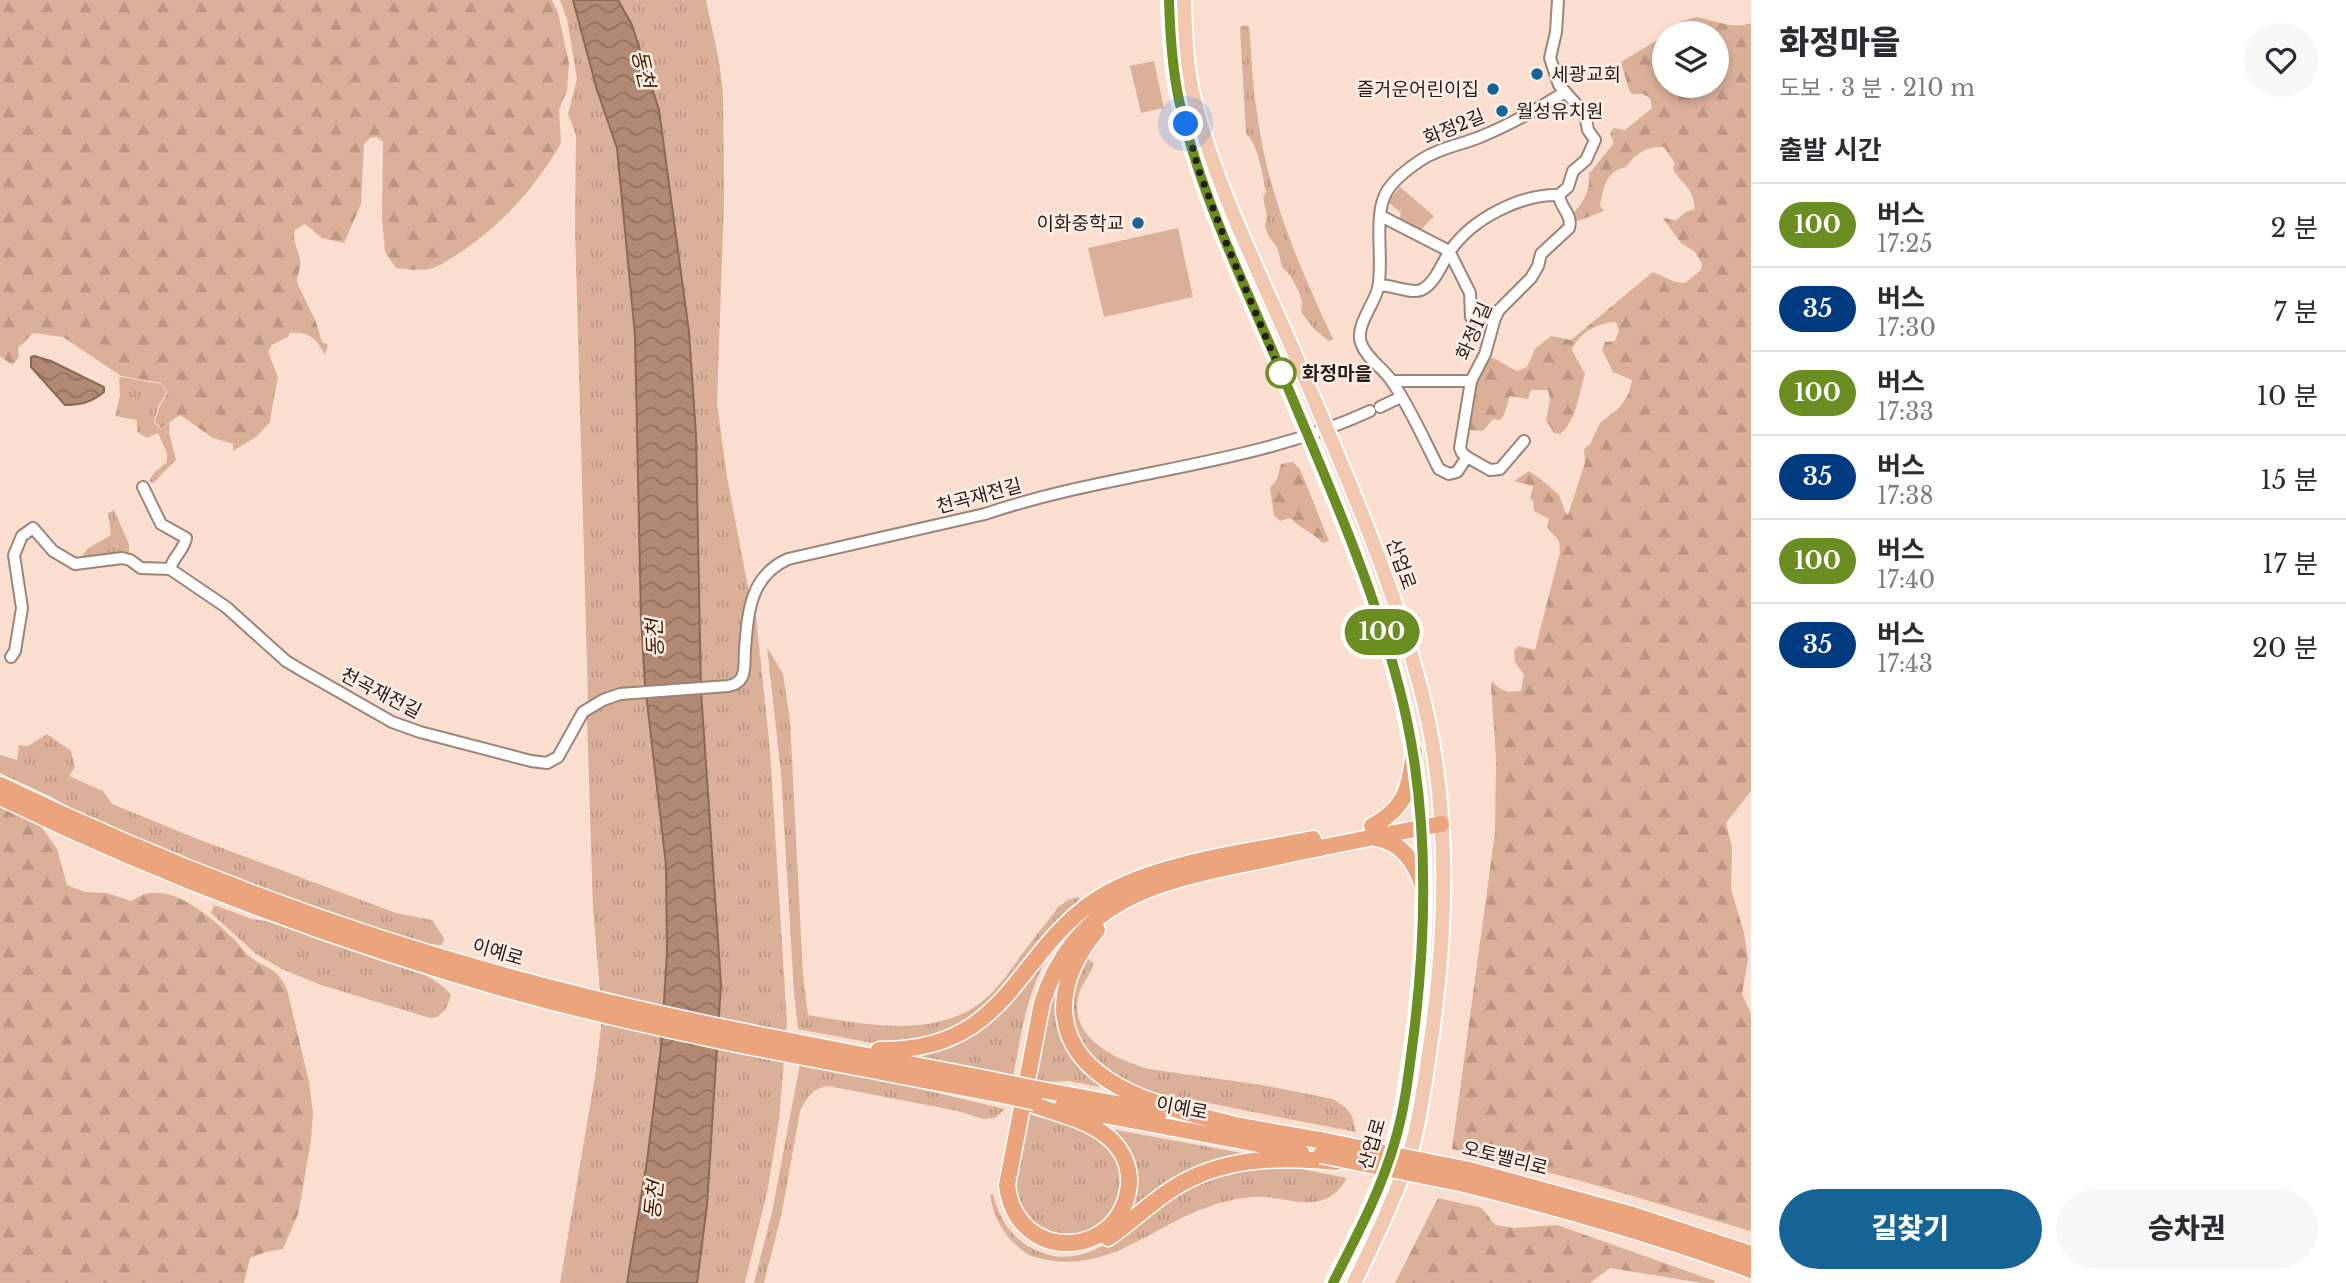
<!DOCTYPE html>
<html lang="ko">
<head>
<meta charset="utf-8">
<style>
  :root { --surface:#fff; --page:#f7f7f7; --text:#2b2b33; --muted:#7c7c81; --line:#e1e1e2; --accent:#166396 }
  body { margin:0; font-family:"Libre Baskerville","Noto Sans KR",serif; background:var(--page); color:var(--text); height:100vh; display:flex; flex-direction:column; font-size:26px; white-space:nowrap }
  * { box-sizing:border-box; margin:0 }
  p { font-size:23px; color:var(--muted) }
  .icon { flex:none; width:38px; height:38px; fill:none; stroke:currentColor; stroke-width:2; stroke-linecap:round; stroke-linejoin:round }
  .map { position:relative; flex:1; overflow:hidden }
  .sheet { display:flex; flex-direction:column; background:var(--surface); width:595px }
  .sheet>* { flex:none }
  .badge { padding:0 14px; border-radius:23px; font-size:24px; line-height:46px }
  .buttons { position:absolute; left:1652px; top:21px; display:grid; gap:14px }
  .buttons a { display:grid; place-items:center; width:77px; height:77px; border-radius:50%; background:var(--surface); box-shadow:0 4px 10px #0003; font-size:35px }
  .you { position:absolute; width:35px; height:35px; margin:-18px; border:5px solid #fff; border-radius:50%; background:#1a73e8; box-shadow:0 0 0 10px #1a73e833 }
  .map>.badge { position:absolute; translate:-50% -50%; box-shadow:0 0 0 4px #fff }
  h2 { padding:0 28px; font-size:26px; line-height:63px }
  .round { display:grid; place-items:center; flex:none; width:74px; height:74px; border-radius:37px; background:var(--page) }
  .summary { display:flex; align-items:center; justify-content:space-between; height:119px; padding:0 28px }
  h1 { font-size:33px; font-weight:800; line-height:52px }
  .primary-button { display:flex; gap:14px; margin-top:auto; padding:14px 28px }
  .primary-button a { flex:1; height:80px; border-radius:42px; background:var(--accent); color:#fff; font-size:28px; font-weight:800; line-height:80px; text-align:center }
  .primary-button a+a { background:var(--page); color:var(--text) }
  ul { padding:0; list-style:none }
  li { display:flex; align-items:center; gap:21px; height:84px; padding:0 28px; border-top:2px solid var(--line) }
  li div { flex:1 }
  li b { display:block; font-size:26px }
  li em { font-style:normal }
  li .badge { min-width:77px; font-weight:700; text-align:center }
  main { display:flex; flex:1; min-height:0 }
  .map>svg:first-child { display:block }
  .grass { fill:url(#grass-tufts) }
  .forest { fill:url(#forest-firs) }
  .green { fill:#dab099 }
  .water { fill:url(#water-waves); stroke:#886958; stroke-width:2 }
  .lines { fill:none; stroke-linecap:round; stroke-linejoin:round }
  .minor-casing { stroke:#9c8477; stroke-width:14 }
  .major-casing { stroke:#fff; stroke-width:18 }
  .highway-casing { stroke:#fff; stroke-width:19 }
  .minor { stroke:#fff; stroke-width:10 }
  .major { stroke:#f3c8b0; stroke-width:14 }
  .highway { stroke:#eba47b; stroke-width:16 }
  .highway-bridge-casing { stroke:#fff; stroke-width:19; stroke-linecap:butt }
  .highway-bridge { stroke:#eba47b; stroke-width:16 }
  .line-casing { stroke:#fff; stroke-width:16 }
  .line { stroke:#6b8e23; stroke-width:10 }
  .walk { stroke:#271d18; stroke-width:7; stroke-dasharray:0 12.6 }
  .poi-dot { fill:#166396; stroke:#ffeee6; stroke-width:2.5 }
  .stop-dot { fill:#fff; stroke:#6b8e23; stroke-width:3.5 }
  .labels { text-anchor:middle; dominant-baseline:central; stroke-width:5; stroke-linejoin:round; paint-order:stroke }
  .poi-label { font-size:19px; fill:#271d18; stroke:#ffeee6; text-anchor:start }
  .street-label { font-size:19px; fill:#271d18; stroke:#ffeee6 }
  .stop-label { font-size:19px; font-weight:bold; fill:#271d18; stroke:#ffeee6; text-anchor:start }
  .water-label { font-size:21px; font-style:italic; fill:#461e03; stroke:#ffeee6 }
</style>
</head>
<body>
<main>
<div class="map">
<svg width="1751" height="1283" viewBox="0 0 1751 1283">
  <defs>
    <pattern id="grass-tufts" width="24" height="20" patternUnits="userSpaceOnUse" patternTransform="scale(1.75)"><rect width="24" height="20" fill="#dab099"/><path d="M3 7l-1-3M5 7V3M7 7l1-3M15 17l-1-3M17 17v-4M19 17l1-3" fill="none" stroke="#bb9783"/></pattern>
    <pattern id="forest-firs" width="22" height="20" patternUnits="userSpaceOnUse" patternTransform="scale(1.75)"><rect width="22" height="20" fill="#dab099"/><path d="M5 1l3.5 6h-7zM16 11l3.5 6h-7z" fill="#bb9783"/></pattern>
    <pattern id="water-waves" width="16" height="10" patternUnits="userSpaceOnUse" patternTransform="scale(1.75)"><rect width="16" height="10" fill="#b28a73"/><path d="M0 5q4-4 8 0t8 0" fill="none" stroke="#91705d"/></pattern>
  </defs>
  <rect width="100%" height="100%" fill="#fadfd0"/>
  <path class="grass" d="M560,0H573L597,90L617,148L635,335L641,618L645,685L616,688L588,701L575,227L576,135L568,114L577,79L567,19Z
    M618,0H706L719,61L723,93L724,201L717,403L727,477L749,592L736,688L745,682L752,616H756L770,750L787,1024L779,1121L768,1188L745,1283H697L707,1205L721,984L701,691L696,435L689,332L659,110Z
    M1246,25L1249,27C1251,41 1251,55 1252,69C1254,96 1258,123 1263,149C1277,216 1304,277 1333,339L1329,341L1315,330L1301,312L1302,302L1299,292L1290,275L1282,267L1278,249L1268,235L1265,226L1267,216L1263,197L1266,192C1263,178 1258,142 1246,134L1240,27Z
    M121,377L161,384L167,392L158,407L154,423L161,429L170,422L169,433L176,460L153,483L149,481L153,474L167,462V453L158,433L147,438L137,432V420L115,416L120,395L119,379Z
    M114,510L129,544V552L80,560L87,549L111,535L108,513Z
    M767,647L783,674L790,720L803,975L808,1015C863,1024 932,1039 980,1003C1002,986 1015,962 1032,941C1040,930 1050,919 1058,907L1068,900L1078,897L1080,900L1055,925L987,1007L944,1034L892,1044L872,1043L798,1029L794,992L781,774Z
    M646,695L666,865L667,953L661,1048L647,1161L627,1283H560L596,1070L601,1027L600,991L593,908L587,719C598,700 626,697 646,695Z
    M47,734L71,751L75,767L69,776L103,791L112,804L195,838L396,913L432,920L444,938L442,945L426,944L390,933L267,891L178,856L79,813L52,797L0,773V755L17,760L19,745L28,746Z
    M214,905L252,919L276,923L416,971C429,977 442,983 451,995L446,1009L437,1017L430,1018L321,985L282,969L256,954L211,913Z
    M1043,958L1046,960C1026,996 1021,1036 1013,1076L914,1058V1054L935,1050Z
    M1088,959L1094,963C1091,976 1080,984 1078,998C1070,1039 1117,1060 1149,1069L1262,1085L1333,1099L1346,1108L1352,1116L1356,1132C1309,1123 1261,1114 1214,1104C1178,1097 1136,1093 1106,1071C1085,1056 1071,1034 1071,1008C1071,993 1075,969 1088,959Z
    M1064,964L1060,1006L1100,1081L1099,1087L1069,1081L1046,1082L1032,1080L1044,1014Z
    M800,1064L878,1079L1005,1109L995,1118L983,1119L958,1111L828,1086C811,1089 808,1097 800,1111L782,1212L764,1283H754L772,1212Z
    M1025,1112L1071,1123L1105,1141L1121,1165L1122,1194L1104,1224L1071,1239L1031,1227L1011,1185Z
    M1111,1129L1247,1154L1128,1216L1133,1197L1109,1132Z
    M1281,1165L1347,1178C1327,1214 1298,1200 1266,1197C1254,1196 1240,1198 1228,1201C1156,1217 1109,1283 1029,1255C1007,1241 994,1221 990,1195L993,1194C998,1215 1009,1235 1028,1246C1090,1283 1135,1215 1183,1190C1195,1184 1210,1175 1223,1173C1242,1168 1262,1168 1281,1165Z"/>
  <path class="forest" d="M0,0H552L558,13L569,63L567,90L559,110L561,143C535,188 501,226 458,254C449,259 439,267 429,269C418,271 407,269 396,268L385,252L382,217L383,142L377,137L370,138L364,144L361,204L344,243L322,238L305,224L295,230C291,243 302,254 300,267C299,274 296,276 298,285L316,322L322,342L328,345L325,355C317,339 309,331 290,333L288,337L272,345L268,352L278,377L270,420L271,421L256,437L233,451V444L213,438L180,415L161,428L155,422L159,408L168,392L161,383L121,376L63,337L33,333L18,348L19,357L12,365L0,356Z
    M1696,17C1715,20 1732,30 1751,23V791L1726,823L1732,848L1731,889L1744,933L1748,959L1742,994L1751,1014V1231L1578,1180L1452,1149L1495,832L1496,758L1491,686L1492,681C1502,692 1507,693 1521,691L1524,675L1515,662L1514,651L1518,646L1535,650L1560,552L1559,541L1547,527L1549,519L1534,511L1533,501L1530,499L1533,486L1514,481L1529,471C1534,474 1555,490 1558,494C1563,501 1562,509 1568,515L1585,463L1584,449L1590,444L1600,423L1620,407L1629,393L1632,380L1613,372L1602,350L1605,342L1615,341L1619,331L1616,322C1599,322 1578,333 1572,350L1585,374C1579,394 1576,421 1560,434L1554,433L1546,420L1550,400L1548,390H1531L1528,399L1510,396L1504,415L1500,420L1493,419L1483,431L1469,430L1468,425L1477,381L1488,358H1493L1517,371L1527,367L1535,349L1551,336L1571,340L1653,272L1675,282L1685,283L1701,270L1702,264L1695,252L1681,243L1663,218L1676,220L1686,212L1695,209C1692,184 1683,187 1673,169L1675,163L1664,147C1646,146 1635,154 1626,167C1606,171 1603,188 1600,206L1604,211L1575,222L1572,214C1583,204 1591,189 1589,174L1614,143L1610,134L1613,128L1625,130L1652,108L1650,98L1643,94H1632L1629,90L1621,62L1664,36V86H1717V33H1667L1683,21Z
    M1293,462L1300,469L1329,541L1323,543C1313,533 1300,528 1290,518L1280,521L1274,515L1270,488L1277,479L1281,464Z
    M0,807L40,825L57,849L67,885L85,892L107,893L131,901C137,898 143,893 151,893C180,889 214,920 234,939C239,944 242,950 248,955C265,970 275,964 287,989L309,1082L313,1112L311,1140L301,1199L298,1214L283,1249L266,1252L250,1258L244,1283H0Z
    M1438,1198L1482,1208L1495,1225L1514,1228L1557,1225L1715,1281L1714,1283H1702L1610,1268L1590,1283H1395Z"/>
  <path class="green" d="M1154,61L1164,108L1141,113L1130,66Z
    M1400,187L1434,216L1421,230L1399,219L1401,213L1388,202Z
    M1178,228L1193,297L1104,317L1088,248Z"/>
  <path class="water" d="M573,0H618L632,25L659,110L689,332L696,435L701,691L721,984L707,1205L697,1283H627L647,1161L661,1048L667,953L666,865L645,685L641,618L635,335L617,148L597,90Z
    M34,356L51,361L104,387V392C92,402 81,405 65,405L31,367V357Z"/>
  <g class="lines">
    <defs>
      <path id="minor" d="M1558,0L1556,32L1550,58L1559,85L1585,114L1588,130L1595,140L1586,160L1573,171L1568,187L1559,195C1560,208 1573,215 1569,228L1541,254L1538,266L1531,278L1499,310L1495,318L1485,354L1471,381L1460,448L1462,453L1467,457L1457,472L1449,474L1439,469C1424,440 1410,407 1391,380C1382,367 1366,358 1361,343C1355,326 1374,305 1378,288C1384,262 1373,217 1386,193C1393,180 1409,168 1421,160C1439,148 1460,145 1480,137C1509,125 1538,109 1565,92
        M1381,216L1449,251L1470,293L1471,317L1474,320L1495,318
        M1379,285C1392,285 1412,294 1421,290C1435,284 1442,263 1450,251C1472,219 1520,194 1559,195
        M1393,381H1471
        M1380,407L1401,397
        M1467,457L1490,470L1500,469L1524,441
        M143,487L161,524L186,538C184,550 173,557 170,569
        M11,657L15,651L22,608L14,555L22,536L33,528L53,551L75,564L122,558L130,560L141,568L170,569L226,607L286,661L301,670L392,722L420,732L531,761L547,763L558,757L583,712L603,700L620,694L728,686C734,685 739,683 742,677C746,669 744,658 745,649C748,612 750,576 788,559L985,514C1111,471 1249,467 1370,411"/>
      <path id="major" d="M1169,0C1170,34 1172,67 1179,100C1199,190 1240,275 1276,359C1320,466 1370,574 1399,687C1429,802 1429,925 1413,1042C1408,1075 1404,1109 1395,1141C1381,1191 1356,1237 1333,1283
        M1184,0C1185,34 1186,68 1194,100C1217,190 1260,273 1296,357C1341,463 1388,568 1418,679C1451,797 1448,927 1430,1047C1425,1080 1421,1114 1412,1147C1397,1194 1376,1238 1354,1283"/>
      <path id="highway" d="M0,785C169,866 344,933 525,981C684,1024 846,1051 1007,1083
        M0,797C168,878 343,944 523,994C681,1037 843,1064 1003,1095
        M1372,826C1406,808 1410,787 1414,751
        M1376,838C1402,842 1415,863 1423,886
        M1097,930C1079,951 1064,979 1064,1008C1066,1092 1180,1110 1243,1127
        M879,1050C1017,1052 1014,942 1111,891C1168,861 1250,852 1313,839
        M1037,1089L1160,1112
        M1034,1105C1059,1114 1088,1120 1108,1137C1122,1149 1130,1166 1129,1184C1122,1260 1016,1265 1007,1185L1042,1003C1079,889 1171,880 1272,858C1328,846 1384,835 1441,824
        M1062,1107L1301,1152
        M1234,1125L1325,1141
        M1469,1170L1633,1215L1751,1254
        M1464,1184C1561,1208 1657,1235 1751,1270
        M1108,1238C1130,1223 1149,1204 1172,1189C1221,1157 1280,1156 1336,1162"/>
    </defs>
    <use href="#minor" class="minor-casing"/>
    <use href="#major" class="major-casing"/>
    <use href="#highway" class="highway-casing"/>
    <use href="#minor" class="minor"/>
    <use href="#major" class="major"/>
    <use href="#highway" class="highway"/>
    <defs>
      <path id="highway-bridge" d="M1007,1083L1037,1089
        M1003,1095L1035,1102
        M1325,1141L1469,1170
        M1321,1155L1464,1184"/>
    </defs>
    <use href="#highway-bridge" class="highway-bridge-casing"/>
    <use href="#highway-bridge" class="highway-bridge"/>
  </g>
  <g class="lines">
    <defs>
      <path id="line" d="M1169,0C1170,34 1172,67 1179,100C1199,190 1240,275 1276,359C1320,466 1370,574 1399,687C1430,804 1428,929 1412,1048C1408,1079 1404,1111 1395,1141C1381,1191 1356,1237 1333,1283"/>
    </defs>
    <use href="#line" class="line-casing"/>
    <use href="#line" class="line"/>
    <path class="walk" d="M1186,124L1199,171L1227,245L1281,373"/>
  </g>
  <g class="poi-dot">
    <circle cx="1537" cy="74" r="7"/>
    <circle cx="1493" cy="89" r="7"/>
    <circle cx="1502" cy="111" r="7"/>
    <circle cx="1138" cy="223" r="7"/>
  </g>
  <circle class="stop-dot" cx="1281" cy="373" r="14"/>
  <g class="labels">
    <g class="poi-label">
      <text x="1551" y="74">세광교회</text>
      <text x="1479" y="89" text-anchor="end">즐거운어린이집</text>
      <text x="1516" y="111">월성유치원</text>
      <text x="1124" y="223" text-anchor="end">이화중학교</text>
    </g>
    <g class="street-label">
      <text transform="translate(1454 127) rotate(-22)">화정2길</text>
      <text transform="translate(1474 331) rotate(-66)">화정1길</text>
      <text transform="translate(979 496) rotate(-15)">천곡재전길</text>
      <text transform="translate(1401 564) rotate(70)">산업로</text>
      <text transform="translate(381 693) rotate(27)">천곡재전길</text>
      <text transform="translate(498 952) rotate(16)">이예로</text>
      <text transform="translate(1182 1108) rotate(11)">이예로</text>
      <text transform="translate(1372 1144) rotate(-74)">산업로</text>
      <text transform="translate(1505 1158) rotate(14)">오토밸리로</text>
    </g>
    <g class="stop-label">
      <text x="1302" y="373">화정마을</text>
    </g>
    <g class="water-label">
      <text transform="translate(643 69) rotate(77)">동천</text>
      <text transform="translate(655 638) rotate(-92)">동천</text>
      <text transform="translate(654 1200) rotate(-84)">동천</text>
    </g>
  </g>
</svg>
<div class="buttons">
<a><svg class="icon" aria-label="layers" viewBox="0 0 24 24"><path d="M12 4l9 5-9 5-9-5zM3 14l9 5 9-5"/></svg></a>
</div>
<div class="you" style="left:1186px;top:124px"></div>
<b class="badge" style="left:1382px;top:632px;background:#6b8e23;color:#fff">100</b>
</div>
<section class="sheet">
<div class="summary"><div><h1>화정마을</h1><p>도보 · 3 분 · 210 m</p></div><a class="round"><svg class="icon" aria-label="heart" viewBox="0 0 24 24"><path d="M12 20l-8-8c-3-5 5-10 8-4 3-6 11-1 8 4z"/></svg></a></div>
<h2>출발 시간</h2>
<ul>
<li><span class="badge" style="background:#6b8e23;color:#fff">100</span><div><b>버스</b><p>17:25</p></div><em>2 분</em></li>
<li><span class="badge" style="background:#003b80;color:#fff">35</span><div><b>버스</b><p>17:30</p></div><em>7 분</em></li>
<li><span class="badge" style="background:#6b8e23;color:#fff">100</span><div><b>버스</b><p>17:33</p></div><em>10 분</em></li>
<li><span class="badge" style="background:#003b80;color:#fff">35</span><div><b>버스</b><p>17:38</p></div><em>15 분</em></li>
<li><span class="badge" style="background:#6b8e23;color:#fff">100</span><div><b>버스</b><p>17:40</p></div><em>17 분</em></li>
<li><span class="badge" style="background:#003b80;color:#fff">35</span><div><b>버스</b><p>17:43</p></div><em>20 분</em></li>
</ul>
<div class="primary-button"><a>길찾기</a><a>승차권</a></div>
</section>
</main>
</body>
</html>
